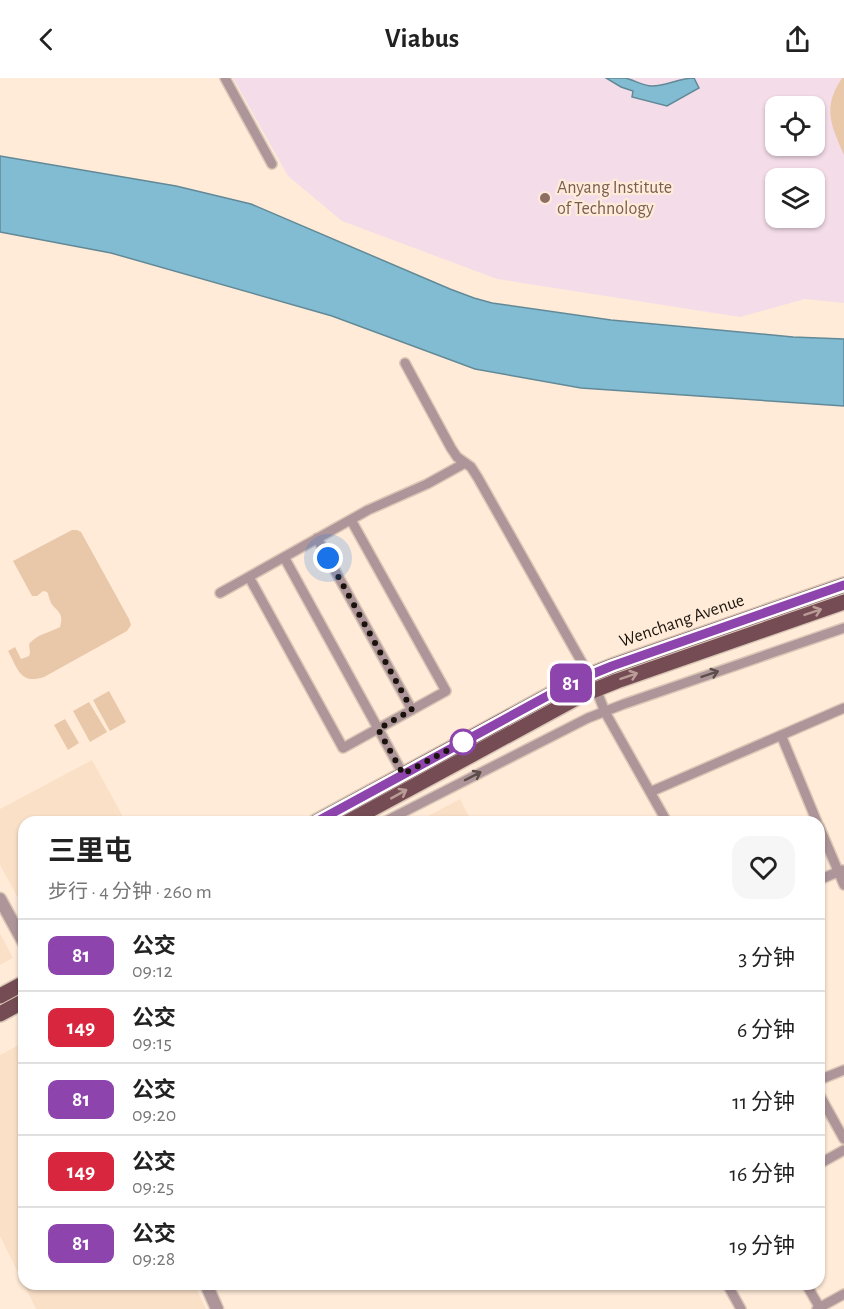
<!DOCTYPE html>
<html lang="zh">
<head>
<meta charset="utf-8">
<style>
  :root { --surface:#fff; --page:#f6f6f6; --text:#222; --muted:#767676; --line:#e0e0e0 }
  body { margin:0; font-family:"Alegreya Sans","Noto Sans SC",sans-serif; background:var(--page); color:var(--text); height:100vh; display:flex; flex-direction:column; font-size:22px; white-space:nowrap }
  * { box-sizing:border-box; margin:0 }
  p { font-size:20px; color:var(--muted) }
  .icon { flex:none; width:33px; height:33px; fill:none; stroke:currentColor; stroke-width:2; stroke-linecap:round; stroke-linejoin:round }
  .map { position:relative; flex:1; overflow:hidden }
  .sheet { position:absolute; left:18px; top:738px; width:807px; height:474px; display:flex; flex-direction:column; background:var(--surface); border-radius:18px; box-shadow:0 2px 4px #0004 }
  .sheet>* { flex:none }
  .badge { padding:0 12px; border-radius:9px; font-size:21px; line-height:39px }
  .buttons { position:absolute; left:765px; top:18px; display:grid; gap:12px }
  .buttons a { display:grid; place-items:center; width:60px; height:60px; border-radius:12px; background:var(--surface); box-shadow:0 2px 4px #0004; font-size:30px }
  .you { position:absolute; width:30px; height:30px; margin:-15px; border:4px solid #fff; border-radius:50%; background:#1a73e8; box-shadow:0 0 0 9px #1a73e833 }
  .map>.badge { position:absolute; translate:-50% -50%; box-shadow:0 0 0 3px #fff }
  .round { display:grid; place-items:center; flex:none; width:63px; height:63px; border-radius:18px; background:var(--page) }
  .summary { display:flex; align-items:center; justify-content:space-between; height:102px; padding:0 30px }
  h1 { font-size:28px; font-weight:700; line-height:45px }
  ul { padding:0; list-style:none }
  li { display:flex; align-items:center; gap:18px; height:72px; padding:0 30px; border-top:2px solid var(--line) }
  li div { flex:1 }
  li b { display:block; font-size:22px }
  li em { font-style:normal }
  li .badge { min-width:66px; font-weight:700; text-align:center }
  header { display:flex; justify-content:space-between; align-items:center; height:78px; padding:0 30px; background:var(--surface); font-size:27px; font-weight:700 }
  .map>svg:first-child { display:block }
  .built { fill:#fbe0c8 }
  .education { fill:#f4dde9; fill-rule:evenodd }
  .green { fill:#e9c8a9 }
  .water { fill:#82bcd2; stroke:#628997; stroke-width:1.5 }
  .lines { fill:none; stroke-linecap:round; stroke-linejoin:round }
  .minor-casing { stroke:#dac8b7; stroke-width:12 }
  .tertiary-casing { stroke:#dac8b7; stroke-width:15 }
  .primary-casing { stroke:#dac8b7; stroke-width:18 }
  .minor { stroke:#ae9599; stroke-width:9 }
  .tertiary { stroke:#ae9599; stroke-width:12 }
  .primary { stroke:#764c54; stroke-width:15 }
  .oneway { stroke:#ba9c96 }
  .oneway2 { stroke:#5c4e4b }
  .line-casing { stroke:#fff; stroke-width:14 }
  .line { stroke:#8e44ad; stroke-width:9 }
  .walk { stroke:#19130c; stroke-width:6; stroke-dasharray:0 10.8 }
  .education-dot { fill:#8d6e63; stroke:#ffebd8; stroke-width:2 }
  .stop-dot { fill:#fff; stroke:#8e44ad; stroke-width:3 }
  .labels { text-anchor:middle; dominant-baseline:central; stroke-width:4.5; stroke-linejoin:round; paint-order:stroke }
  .education-label { font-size:18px; fill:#785e54; stroke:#ffebd8; text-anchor:start }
  .street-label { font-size:18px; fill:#19130c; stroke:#ffebd8 }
</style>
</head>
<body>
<header><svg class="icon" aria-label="back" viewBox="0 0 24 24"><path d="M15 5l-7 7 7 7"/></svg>Viabus<svg class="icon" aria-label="share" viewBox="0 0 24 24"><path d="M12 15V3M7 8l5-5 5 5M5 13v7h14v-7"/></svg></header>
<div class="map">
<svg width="844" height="1231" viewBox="0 0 844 1231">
  <rect width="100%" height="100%" fill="#ffebd8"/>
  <path class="built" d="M92,682L126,744H24V831L0,787V731Z
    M460,721L472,744H417Z
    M0,855L13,880L0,887Z
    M24,964V1206H194L206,1231H36L0,1158V977Z"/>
  <path class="education" d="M233,0H844V225L805,221L740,239L497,201L342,143L288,98ZM776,28H814V68H776ZM776,100H814V140H776Z"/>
  <path class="green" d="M842,0H844V77C831,47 822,30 842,0Z
    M72,452H77L81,454L129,541L131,547L127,553L44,599C20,607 18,591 8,573L15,569L21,581L29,578L30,575L29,566C37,556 49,555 60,549C64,534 58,535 51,525C49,521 49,517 47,514L43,513L37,518H32L13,483Z
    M109,613L126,644L110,653L93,622Z
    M89,624L107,654L90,664L73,633Z
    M65,641L79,665L68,672L54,647Z"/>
  <path class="water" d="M606,0C612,0 619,0 625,0C635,2 642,8 652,8C667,8 679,0 694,0L699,10L667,28L632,19L633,13L621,9Z
    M0,78L176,108L251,126L450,211L474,220L492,225L611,242L793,259L844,261V328L581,310L475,291L332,238L111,175L0,154Z"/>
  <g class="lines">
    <defs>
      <path id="minor" d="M225,0L272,86
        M405,285L451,370L457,379L471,389L478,400L589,597
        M317,460L412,632
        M284,479L403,696
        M249,499L343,670L446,613L351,442
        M220,515L368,432L427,406L465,385
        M596,611L605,634L667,744
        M781,657L817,744
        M650,714L844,630
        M384,744L588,640L624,626L844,550
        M819,748L844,807
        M819,802L842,792
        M819,1002L844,992
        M819,1016L844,1061
        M819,1086L844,1072
        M727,1206L741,1231
        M806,1206L820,1230
        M817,1231L844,1216"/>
      <path id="tertiary" d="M0,821L24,865
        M206,1206L217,1231"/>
      <path id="primary" d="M316,744L575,603L612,588L844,507
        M348,744L582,617L617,603L844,524
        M0,918L24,905
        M0,936L24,923"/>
    </defs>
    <use href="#minor" class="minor-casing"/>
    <use href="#tertiary" class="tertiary-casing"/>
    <use href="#primary" class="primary-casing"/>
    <use href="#minor" class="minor"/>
    <use href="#tertiary" class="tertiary"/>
    <use href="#primary" class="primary"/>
  </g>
  <defs><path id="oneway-shaft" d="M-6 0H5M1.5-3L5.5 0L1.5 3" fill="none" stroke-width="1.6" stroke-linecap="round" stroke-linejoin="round" transform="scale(1.5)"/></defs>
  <g class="oneway">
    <use href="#oneway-shaft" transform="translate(813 534) rotate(-19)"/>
    <use href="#oneway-shaft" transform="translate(629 598) rotate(-19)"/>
    <use href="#oneway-shaft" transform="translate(399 716) rotate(-29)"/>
  </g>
  <g class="oneway2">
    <use href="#oneway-shaft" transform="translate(710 596) rotate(-19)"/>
    <use href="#oneway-shaft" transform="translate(473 698) rotate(-27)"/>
  </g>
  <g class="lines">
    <defs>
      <path id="line" d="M316,744L575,603L612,588L844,507"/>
    </defs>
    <use href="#line" class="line-casing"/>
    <use href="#line" class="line"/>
    <path class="walk" d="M328,480L412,632L378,651L403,696L463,664"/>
  </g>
  <circle class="education-dot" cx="545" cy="120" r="6"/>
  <circle class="stop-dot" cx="463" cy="664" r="12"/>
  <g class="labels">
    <g class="education-label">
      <text x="557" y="110">Anyang Institute<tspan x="557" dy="21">of Technology</tspan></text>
    </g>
    <g class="street-label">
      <text transform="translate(682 543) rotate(-19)">Wenchang Avenue</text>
    </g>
  </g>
</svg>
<div class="buttons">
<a><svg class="icon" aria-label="locate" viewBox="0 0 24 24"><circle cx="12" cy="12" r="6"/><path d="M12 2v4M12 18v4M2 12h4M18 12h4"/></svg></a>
<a><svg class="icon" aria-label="layers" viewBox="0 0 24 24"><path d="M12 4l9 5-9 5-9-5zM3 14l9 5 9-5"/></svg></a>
</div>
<div class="you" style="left:328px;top:480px"></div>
<b class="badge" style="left:571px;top:605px;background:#8e44ad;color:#fff">81</b>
<section class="sheet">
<div class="summary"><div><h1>三里屯</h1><p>步行 · 4 分钟 · 260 m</p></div><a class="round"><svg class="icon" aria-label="heart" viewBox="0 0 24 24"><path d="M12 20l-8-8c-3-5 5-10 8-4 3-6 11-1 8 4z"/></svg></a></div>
<ul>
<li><span class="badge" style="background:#8e44ad;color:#fff">81</span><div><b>公交</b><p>09:12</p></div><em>3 分钟</em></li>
<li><span class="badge" style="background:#d7263d;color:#fff">149</span><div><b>公交</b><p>09:15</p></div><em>6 分钟</em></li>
<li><span class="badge" style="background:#8e44ad;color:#fff">81</span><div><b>公交</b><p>09:20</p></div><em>11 分钟</em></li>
<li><span class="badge" style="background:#d7263d;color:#fff">149</span><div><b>公交</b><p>09:25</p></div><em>16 分钟</em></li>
<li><span class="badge" style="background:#8e44ad;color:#fff">81</span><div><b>公交</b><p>09:28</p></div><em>19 分钟</em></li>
</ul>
</section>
</div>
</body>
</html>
